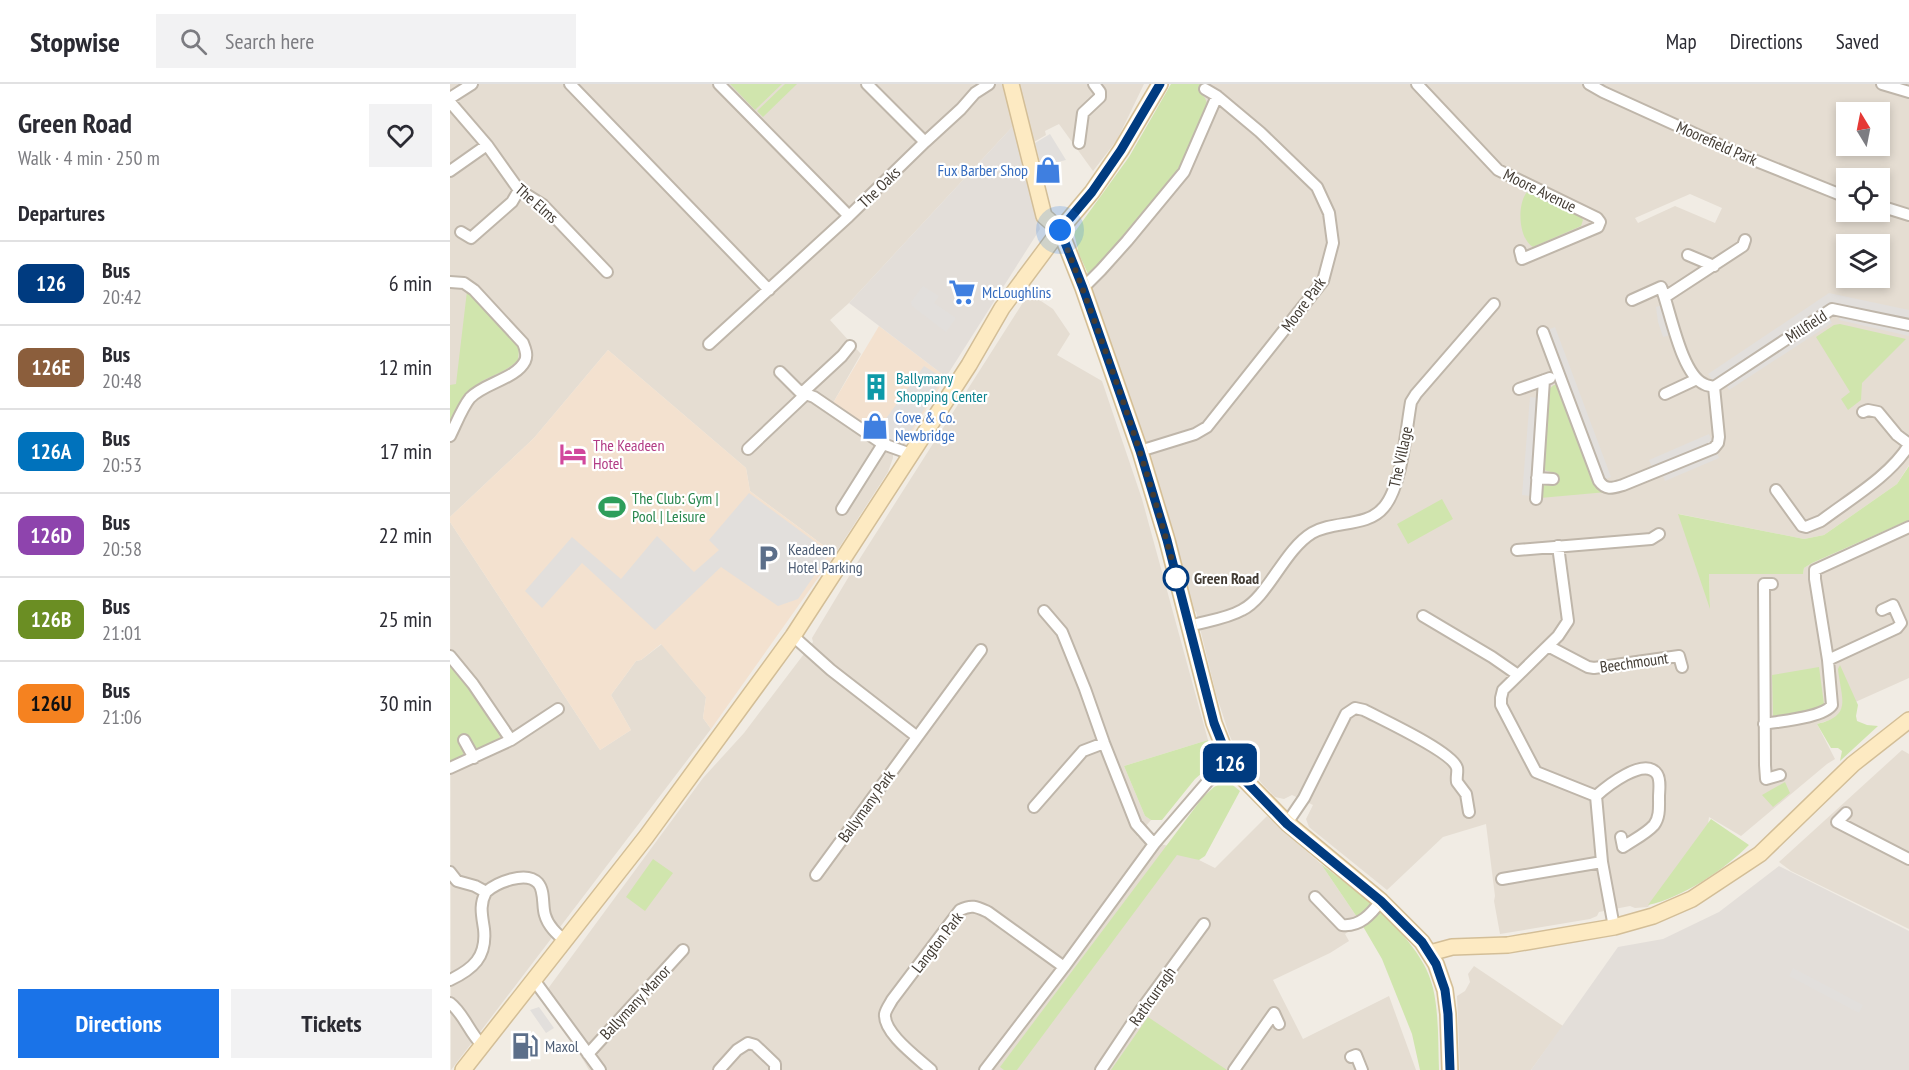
<!DOCTYPE html>
<html lang="en">
<head>
<meta charset="utf-8">
<style>
  :root { --surface:#fff; --page:#f2f2f3; --text:#2b2b33; --muted:#7c7c81; --line:#e1e1e2; --accent:#1a73e8 }
  body { margin:0; font-family:"PT Sans Narrow",sans-serif; background:var(--page); color:var(--text); height:100vh; display:flex; flex-direction:column; font-size:22px; white-space:nowrap }
  * { box-sizing:border-box; margin:0 }
  p { font-size:20px; color:var(--muted) }
  .icon { flex:none; width:33px; height:33px; fill:none; stroke:currentColor; stroke-width:2; stroke-linecap:round; stroke-linejoin:round }
  .map { position:relative; flex:1; overflow:hidden }
  .side { display:flex; flex-direction:column; background:var(--surface); width:450px }
  .side>* { flex:none }
  .badge { padding:0 12px; border-radius:9px; font-size:21px; line-height:39px }
  .needle { width:39px; rotate:350deg }
  .tools { position:absolute; left:1386px; top:18px; display:grid; gap:12px }
  .tools a { display:grid; place-items:center; width:54px; height:54px; border-radius:0px; background:var(--surface); box-shadow:0 3px 9px #0003; font-size:30px }
  .you { position:absolute; width:30px; height:30px; margin:-15px; border:4px solid #fff; border-radius:50%; background:#1a73e8; box-shadow:0 0 0 9px #1a73e833 }
  .map>.badge { position:absolute; translate:-50% -50%; box-shadow:0 0 0 3px #fff }
  h2 { padding:0 18px; font-size:22px; line-height:54px }
  .round { display:grid; place-items:center; flex:none; width:63px; height:63px; border-radius:0px; background:var(--page) }
  .overview { display:flex; align-items:center; justify-content:space-between; height:102px; padding:0 18px }
  h1 { font-size:28px; font-weight:600; line-height:45px }
  .primary-button { display:flex; gap:12px; margin-top:auto; padding:12px 18px }
  .primary-button a { flex:1; height:69px; border-radius:0px; background:var(--accent); color:#fff; font-size:24px; font-weight:600; line-height:69px; text-align:center }
  .primary-button a+a { background:var(--page); color:var(--text) }
  ul { padding:0; list-style:none }
  li { display:flex; align-items:center; gap:18px; height:84px; padding:0 18px; border-top:2px solid var(--line) }
  li div { flex:1 }
  li b { display:block; font-size:22px }
  li em { font-style:normal }
  li .badge { min-width:66px; font-weight:700; text-align:center }
  header { display:flex; align-items:center; gap:36px; box-sizing:border-box; height:84px; padding:0 30px; background:var(--surface); border-bottom:2px solid var(--line) }
  header strong { font-size:28px }
  nav { display:flex; gap:33px; margin-inline-start:auto; font-size:21px }
  .search { width:420px; height:54px; background:var(--page); display:flex; align-items:center; gap:15px; box-sizing:border-box; padding:0 21px; border-radius:0px; color:var(--muted); font-size:22px }
  main { display:flex; flex:1; min-height:0 }
  .map>svg:first-child { display:block }
  .residential { fill:#e5ddd2; fill-rule:evenodd }
  .commercial { fill:#f3e1cf }
  .industrial { fill:#e3ded9 }
  .green { fill:#d0e5ad }
  .parking { fill:#e2dfdc }
  .lines { fill:none; stroke-linecap:round; stroke-linejoin:round }
  .street-casing { stroke:#bfb6aa; stroke-width:14 }
  .secondary-casing { stroke:#d3be97; stroke-width:18 }
  .street { stroke:#fff; stroke-width:10 }
  .secondary { stroke:#fdeac2; stroke-width:15 }
  .line-casing { stroke:#fff; stroke-width:14 }
  .line { stroke:#003b80; stroke-width:9 }
  .walk { stroke:#433c34; stroke-width:6; stroke-dasharray:0 10.8 }
  .stop-dot { fill:#fff; stroke:#003b80; stroke-width:3 }
  .labels { text-anchor:middle; dominant-baseline:central; stroke-width:4.5; stroke-linejoin:round; paint-order:stroke }
  .street-label { font-size:16px; fill:#433c34; stroke:#fff }
  .shop-label { font-size:16px; fill:#366cbe; stroke:#fff; text-anchor:start }
  .culture-label { font-size:16px; fill:#0d838f; stroke:#fff; text-anchor:start }
  .hotel-label { font-size:16px; fill:#b23c85; stroke:#fff; text-anchor:start }
  .leisure-label { font-size:16px; fill:#27864d; stroke:#fff; text-anchor:start }
  .service-label { font-size:16px; fill:#4e5e75; stroke:#fff; text-anchor:start }
  .stop-label { font-size:16px; font-weight:bold; fill:#433c34; stroke:#fff; text-anchor:start }
</style>
</head>
<body>
<header>
<strong>Stopwise</strong>
<div class="search"><svg class="icon" aria-label="search" viewBox="0 0 24 24"><circle cx="10" cy="10" r="6"/><path d="M15 15l6 6"/></svg>Search here</div>
<nav><a>Map</a><a>Directions</a><a>Saved</a></nav>
</header>
<main>
<section class="side">
<div class="overview"><div><h1>Green Road</h1><p>Walk · 4 min · 250 m</p></div><a class="round"><svg class="icon" aria-label="heart" viewBox="0 0 24 24"><path d="M12 20l-8-8c-3-5 5-10 8-4 3-6 11-1 8 4z"/></svg></a></div>
<h2>Departures</h2>
<ul>
<li><span class="badge" style="background:#003b80;color:#fff">126</span><div><b>Bus</b><p>20:42</p></div><em>6 min</em></li>
<li><span class="badge" style="background:#8b5e3c;color:#fff">126E</span><div><b>Bus</b><p>20:48</p></div><em>12 min</em></li>
<li><span class="badge" style="background:#0072bc;color:#fff">126A</span><div><b>Bus</b><p>20:53</p></div><em>17 min</em></li>
<li><span class="badge" style="background:#8e44ad;color:#fff">126D</span><div><b>Bus</b><p>20:58</p></div><em>22 min</em></li>
<li><span class="badge" style="background:#6b8e23;color:#fff">126B</span><div><b>Bus</b><p>21:01</p></div><em>25 min</em></li>
<li><span class="badge" style="background:#f58220;color:#111">126U</span><div><b>Bus</b><p>21:06</p></div><em>30 min</em></li>
</ul>
<div class="primary-button"><a>Directions</a><a>Tickets</a></div>
</section>
<div class="map">
<svg width="1459" height="986" viewBox="0 0 1459 986">
  <rect width="100%" height="100%" fill="#f1ece4"/>
  <path class="residential" d="M0,0H552L564,41L399,219L380,236L411,270L383,319L443,364V374L438,388L385,470L300,407L296,384L158,266L84,354L0,433Z
    M568,0H694L667,56L643,87L609,40L595,47L596,51L584,58Z
    M752,0H1459V381L1447,400L1374,451L1354,455L1229,430L1260,522L1259,490H1353L1354,484L1362,479L1459,436V594L1392,624L1386,634L1367,640L1385,675L1377,680L1291,752L1259,733L1258,740L1198,823L1185,824L1180,822L1149,828L1147,832L1140,835L1050,850L1044,817L1045,812L1036,740L993,753L937,806L859,743L856,735L863,721L842,711L834,715L825,713L813,701L785,664L779,650L766,610L746,528L740,522L715,419L636,189L642,188L747,11ZM1396,28H1430V62H1396ZM1396,94H1430V128H1396ZM1240,110L1272,124L1265,139L1225,122L1188,139L1185,134ZM1396,160H1430V194H1396Z
    M579,209L603,225L620,250L607,271L652,297L692,415L758,656L674,682L695,732L701,736L687,753L725,764L765,784L817,732L871,780L911,839L895,850L899,857L880,869L823,896L853,955L939,912L966,986H139L94,910L253,694L294,649L363,558L362,554L407,479Z
    M0,438L150,666L181,646L161,611L186,577L191,576L212,560L256,613L253,634L261,645L1,986Z
    M1452,666L1459,670V845L1341,787L1329,778Z
    M1024,882L1113,942L1081,986H1010L1007,912L1015,907L1020,898L1018,890Z"/>
  <path class="commercial" d="M429,242L496,293L454,361L443,364L383,319Z
    M158,266L296,384L300,407L385,470L261,645L253,634L256,613L211,560L191,576L186,577L161,611L181,646L150,666L0,438V433L84,354Z"/>
  <path class="industrial" d="M564,41L590,145L496,293L399,219Z
    M1329,782L1459,847V986H1081L1168,863L1213,855L1269,828Z"/>
  <path class="green" d="M280,0H332L305,26Z
    M335,0H347L313,33L307,27Z
    M721,0H751L749,7L755,14L757,19L741,60L728,85L647,186L642,190H638L629,170L624,149L679,73Z
    M1077,108L1131,133L1133,136L1131,142L1083,163C1068,154 1067,120 1077,108Z
    M17,207L66,258L69,265L68,276C58,286 48,289 36,295C17,304 9,321 0,338V301L6,300Z
    M1390,240L1456,255L1412,299L1411,316L1398,326L1391,315L1400,308L1366,253L1384,241Z
    M1104,301H1106L1110,307L1157,408L1090,414C1091,403 1093,400 1104,397V389L1094,386L1092,378L1099,305Z
    M1459,382V436L1362,479L1354,484L1353,490H1259L1260,525L1228,430L1354,455L1374,451L1447,400Z
    M992,415L1003,435L958,460L947,440Z
    M0,580L20,606L50,651L49,657L29,666L10,658L14,668L12,674L0,680Z
    M1390,581L1408,621L1406,632L1407,637L1417,641L1428,642L1390,677L1392,667L1388,664H1381L1367,640C1403,632 1391,614 1388,585Z
    M1369,583L1374,620L1369,624L1327,633L1323,632L1322,591Z
    M758,656L764,674L760,682L745,695L712,736H701L695,732L674,682Z
    M774,698H779L790,707L755,772L749,776L727,771L567,986H554L550,983L753,713L764,703Z
    M1335,698L1340,709L1323,723L1312,711Z
    M1261,735L1299,761C1275,785 1232,814 1198,821Z
    M203,775L223,789L195,827L176,813Z
    M871,780C908,808 973,856 983,904C989,930 988,959 989,986H970L962,950L932,875L911,839Z
    M698,933L777,986H661Z"/>
  <path class="parking" d="M600,50L616,76L591,82L585,59Z
    M473,202L489,212L484,219L506,234L496,248L462,222L461,218Z
    M1379,209L1459,226V236L1382,219L1264,298L1258,290Z
    M1212,221L1221,251L1213,253L1208,238L1206,223Z
    M1390,230L1459,245V252L1389,236Z
    M1378,232L1382,239L1279,306L1275,299Z
    M1105,243L1161,393L1153,396L1097,246Z
    M474,282L493,294L453,360L442,357L427,347Z
    M1080,313L1088,314L1081,412L1072,411Z
    M1259,350L1262,357L1202,383L1199,376Z
    M1266,366L1269,374L1215,397L1212,389Z
    M299,409L380,469L348,515L328,522L271,483L205,546L132,479L92,524L75,507L122,453L171,495L207,452L244,488L269,466L259,456Z
    M1343,884L1413,921L1409,929L1339,892Z
    M89,923L104,944L96,949L80,926Z"/>
  <g class="lines">
    <defs>
      <path id="street" d="M120,0L319,206
        M269,0L399,132
        M417,0L475,58
        M967,0L1048,86L1147,134L1150,138L1148,143L1072,175L1070,167
        M1139,0L1153,8L1294,72L1396,113
        M1432,0L1459,8
        M0,14L22,0
        M0,18L37,61L69,106L93,121L157,188
        M629,59L633,29L650,13V8L644,0
        M0,87L37,61
        M1430,122L1459,131
        M11,148L21,154L62,118L69,106
        M1238,171L1264,182
        M0,198L14,199L24,206L73,259C75,264 78,271 75,277C66,295 34,299 20,314C12,324 6,340 0,352
        M633,204L651,186L677,157L734,88L767,12
        M1215,213L1293,162L1295,156
        M1182,216L1211,203C1220,225 1231,290 1254,300C1257,302 1261,302 1264,303
        M1093,248L1149,397C1156,407 1163,404 1173,401L1264,364L1268,359L1269,353L1264,303
        M259,260L399,132L475,58L511,25L525,9L539,0
        M330,288L350,308L364,313L433,360L461,370
        M1264,303L1382,225L1459,241
        M1069,305L1100,294
        M352,309L392,272L400,262
        M1215,310L1247,295
        M1413,328L1418,326L1428,328L1447,351L1459,360
        M298,365L356,310
        M690,367L745,350L757,343L873,197L883,159L879,129L867,103L810,48L767,12L755,5
        M1087,394L1103,395
        M1326,406L1352,442L1356,443L1371,437C1400,415 1440,392 1459,361
        M1086,415L1094,296
        M392,425L433,360
        M1108,462L1118,537L1108,552L1053,606L1051,614V621L1086,688L1146,712L1152,778L1164,843
        M1067,466L1201,455L1209,450
        M1322,500H1314L1315,681L1316,695L1330,691
        M594,527L612,548L635,605L654,659L686,740L704,760
        M973,532L1042,573L1068,591
        M739,542C756,537 776,535 792,526C818,513 834,466 862,449C884,436 917,444 934,423C952,402 956,346 961,318L966,310L1044,220
        M343,552L381,586L466,652
        M1098,562L1138,583L1144,584L1229,572L1232,583
        M0,572L23,600L61,656L0,684
        M1378,576L1447,544L1451,539L1443,521L1432,526
        M1314,640C1330,637 1373,634 1382,621L1378,576L1365,495V486L1459,443
        M14,656L24,674
        M61,656L108,625
        M1146,712C1156,703 1194,672 1207,690C1211,696 1209,706 1209,713C1209,723 1210,733 1204,741C1196,750 1183,756 1173,763L1171,753
        M584,723L633,667L654,659
        M1396,729L1387,738L1459,775
        M837,739L854,714L896,630L905,624L914,626C931,635 1003,668 1007,684C1008,688 1006,693 1007,698L1016,710L1019,728
        M0,788L7,797L25,802L36,808C46,799 76,786 88,799C95,807 92,822 95,831C98,842 107,850 115,857
        M366,791L531,566
        M1052,795L1152,778
        M865,813L892,841C910,843 921,830 931,817
        M0,896C23,885 37,873 34,845C32,831 29,821 36,808
        M84,896L150,986
        M0,919C14,930 19,948 32,961
        M138,970L233,866
        M901,973L906,971L912,986
        M269,986L287,966L298,959L305,961L325,980V986
        M481,986C468,974 433,949 435,930C436,925 440,920 442,916L510,826C522,820 527,823 538,828L614,883
        M535,986L614,883L704,760L759,696L781,682
        M651,986L691,926L754,840
        M784,986L824,929L829,940"/>
      <path id="secondary" d="M561,0L594,132L610,146L633,204L690,367L717,456L764,639L781,682L837,739L931,817L972,858L986,880L995,906L998,930L1000,986
        M980,869L1002,863L1058,861L1164,843L1203,832L1242,815L1310,770L1403,680L1459,636
        M13,986L196,753L343,552L519,281L552,224L610,146L642,108L671,66L710,0"/>
    </defs>
    <use href="#street" class="street-casing"/>
    <use href="#secondary" class="secondary-casing"/>
    <use href="#street" class="street"/>
    <use href="#secondary" class="secondary"/>
  </g>
  <g class="lines">
    <defs>
      <path id="line" d="M710,0L671,66L642,108L610,146L633,204L690,367L717,456L764,639L781,682L837,740L931,817L972,858L986,880L995,906L998,930L1000,986"/>
    </defs>
    <use href="#line" class="line-casing"/>
    <use href="#line" class="line"/>
    <path class="walk" d="M610,146C655,262 697,379 728,499L726,494"/>
  </g>
  <defs>
    <symbol id="shop-bare" viewBox="-9 -9 18 18"><path d="M-5-2.5h2.3a2.7 3.5 0 0 1 5.4 0H5L5.5 6h-11ZM-1.5-2.5h3a1.5 2.3 0 0 0-3 0Z" fill="#3f7fe0" stroke="#fff" stroke-width="2.5" paint-order="stroke"/></symbol>
    <symbol id="supermarket-bare" viewBox="-9 -9 18 18"><path d="M-6-5.5h2.5l.6 2H6L4.5 2H-2.5L-4.4-4H-6ZM-1.5 3.2a1.3 1.3 0 1 0 .1 0ZM3 3.2a1.3 1.3 0 1 0 .1 0Z" fill="#3f7fe0" stroke="#fff" stroke-width="2.5" paint-order="stroke"/></symbol>
    <symbol id="building-bare" viewBox="-9 -9 18 18"><path d="M-4-6H4V6H1V3H-1V6H-4ZM-2.5-4.3h1.7v1.8h-1.7ZM.8-4.3h1.7v1.8H.8ZM-2.5-1h1.7V.8h-1.7ZM.8-1h1.7V.8H.8Z" fill="#0f9aa8" stroke="#fff" stroke-width="2.5" paint-order="stroke"/></symbol>
    <symbol id="hotel-bare" viewBox="-9 -9 18 18"><path d="M-6-4.5h1.5V1H6V5H4.5V3h-9V5H-6ZM-4 0a1.8 1.8 0 1 1 3.6 0ZM.5 0V-2.5h3Q6-2.5 6 0Z" fill="#d1479c" stroke="#fff" stroke-width="2.5" paint-order="stroke"/></symbol>
    <symbol id="stadium-bare" viewBox="-9 -9 18 18"><path d="M0-5a6.5 5 0 1 0 0 10a6.5 5 0 1 0 0-10ZM-3.5-1.8h7v3.6h-7Z" fill="#2e9e5b" stroke="#fff" stroke-width="2.5" paint-order="stroke"/></symbol>
    <symbol id="parking-bare" viewBox="-9 -9 18 18"><path d="M-3.5-5.5H1a3.5 3.5 0 0 1 0 7H-1V5.5H-3.5ZM-1-3.4V-.6H.8a1.4 1.4 0 0 0 0-2.8Z" fill="#5c6f8a" stroke="#fff" stroke-width="2.5" paint-order="stroke"/></symbol>
    <symbol id="fuel-bare" viewBox="-9 -9 18 18"><path d="M-5.5-6h7V0h2V4h1.3V-2.5L3-4.5l.8-.8L6-3V5H2.5V1h-1V6h-7ZM-4.2-4.7v3.2H.2V-4.7Z" fill="#5c6f8a" stroke="#fff" stroke-width="2.5" paint-order="stroke"/></symbol>
  </defs>
  <g fill-rule="evenodd">
    <use href="#shop-bare" x="579" y="67" width="38" height="38"/>
    <use href="#supermarket-bare" x="493" y="189" width="38" height="38"/>
    <use href="#building-bare" x="407" y="284" width="38" height="38"/>
    <use href="#shop-bare" x="406" y="323" width="38" height="38"/>
    <use href="#hotel-bare" x="104" y="351" width="38" height="38"/>
    <use href="#stadium-bare" x="143" y="404" width="38" height="38"/>
    <use href="#parking-bare" x="299" y="455" width="38" height="38"/>
    <use href="#fuel-bare" x="56" y="943" width="38" height="38"/>
  </g>
  <circle class="stop-dot" cx="726" cy="494" r="12"/>
  <g class="labels">
    <g class="street-label">
      <text transform="translate(1267 59) rotate(24)">Moorefield Park</text>
      <text transform="translate(429 103) rotate(-44)">The Oaks</text>
      <text transform="translate(1090 106) rotate(26)">Moore Avenue</text>
      <text transform="translate(87 119) rotate(41)">The Elms</text>
      <text transform="translate(853 220) rotate(-54)">Moore Park</text>
      <text transform="translate(1356 242) rotate(-33)">Millfield</text>
      <text transform="translate(950 373) rotate(-78)">The Village</text>
      <text transform="translate(1184 578) rotate(-8)">Beechmount</text>
      <text transform="translate(416 722) rotate(-54)">Ballymany Park</text>
      <text transform="translate(487 858) rotate(-52)">Langton Park</text>
      <text transform="translate(702 912) rotate(-55)">Rathcurragh</text>
      <text transform="translate(185 918) rotate(-47)">Ballymany Manor</text>
    </g>
    <g class="shop-label">
      <text x="578" y="86" text-anchor="end">Fux Barber Shop</text>
      <text x="532" y="208">McLoughlins</text>
      <text x="445" y="333">Cove &amp; Co.<tspan x="445" dy="18">Newbridge</tspan></text>
    </g>
    <g class="culture-label">
      <text x="446" y="294">Ballymany<tspan x="446" dy="18">Shopping Center</tspan></text>
    </g>
    <g class="hotel-label">
      <text x="143" y="361">The Keadeen<tspan x="143" dy="18">Hotel</tspan></text>
    </g>
    <g class="leisure-label">
      <text x="182" y="414">The Club: Gym |<tspan x="182" dy="18">Pool | Leisure</tspan></text>
    </g>
    <g class="service-label">
      <text x="338" y="465">Keadeen<tspan x="338" dy="18">Hotel Parking</tspan></text>
      <text x="95" y="962">Maxol</text>
    </g>
    <g class="stop-label">
      <text x="744" y="494">Green Road</text>
    </g>
  </g>
</svg>
<div class="tools">
<a><svg class="needle" viewBox="-14 -14 28 28"><path d="M0-13l5 13h-10z" fill="#e53935"/><path d="M0 13l5-13h-10z" fill="#7c7c81"/></svg></a>
<a><svg class="icon" aria-label="locate" viewBox="0 0 24 24"><circle cx="12" cy="12" r="6"/><path d="M12 2v4M12 18v4M2 12h4M18 12h4"/></svg></a>
<a><svg class="icon" aria-label="layers" viewBox="0 0 24 24"><path d="M12 4l9 5-9 5-9-5zM3 14l9 5 9-5"/></svg></a>
</div>
<div class="you" style="left:610px;top:146px"></div>
<b class="badge" style="left:780px;top:679px;background:#003b80;color:#fff">126</b>
</div>
</main>
</body>
</html>
